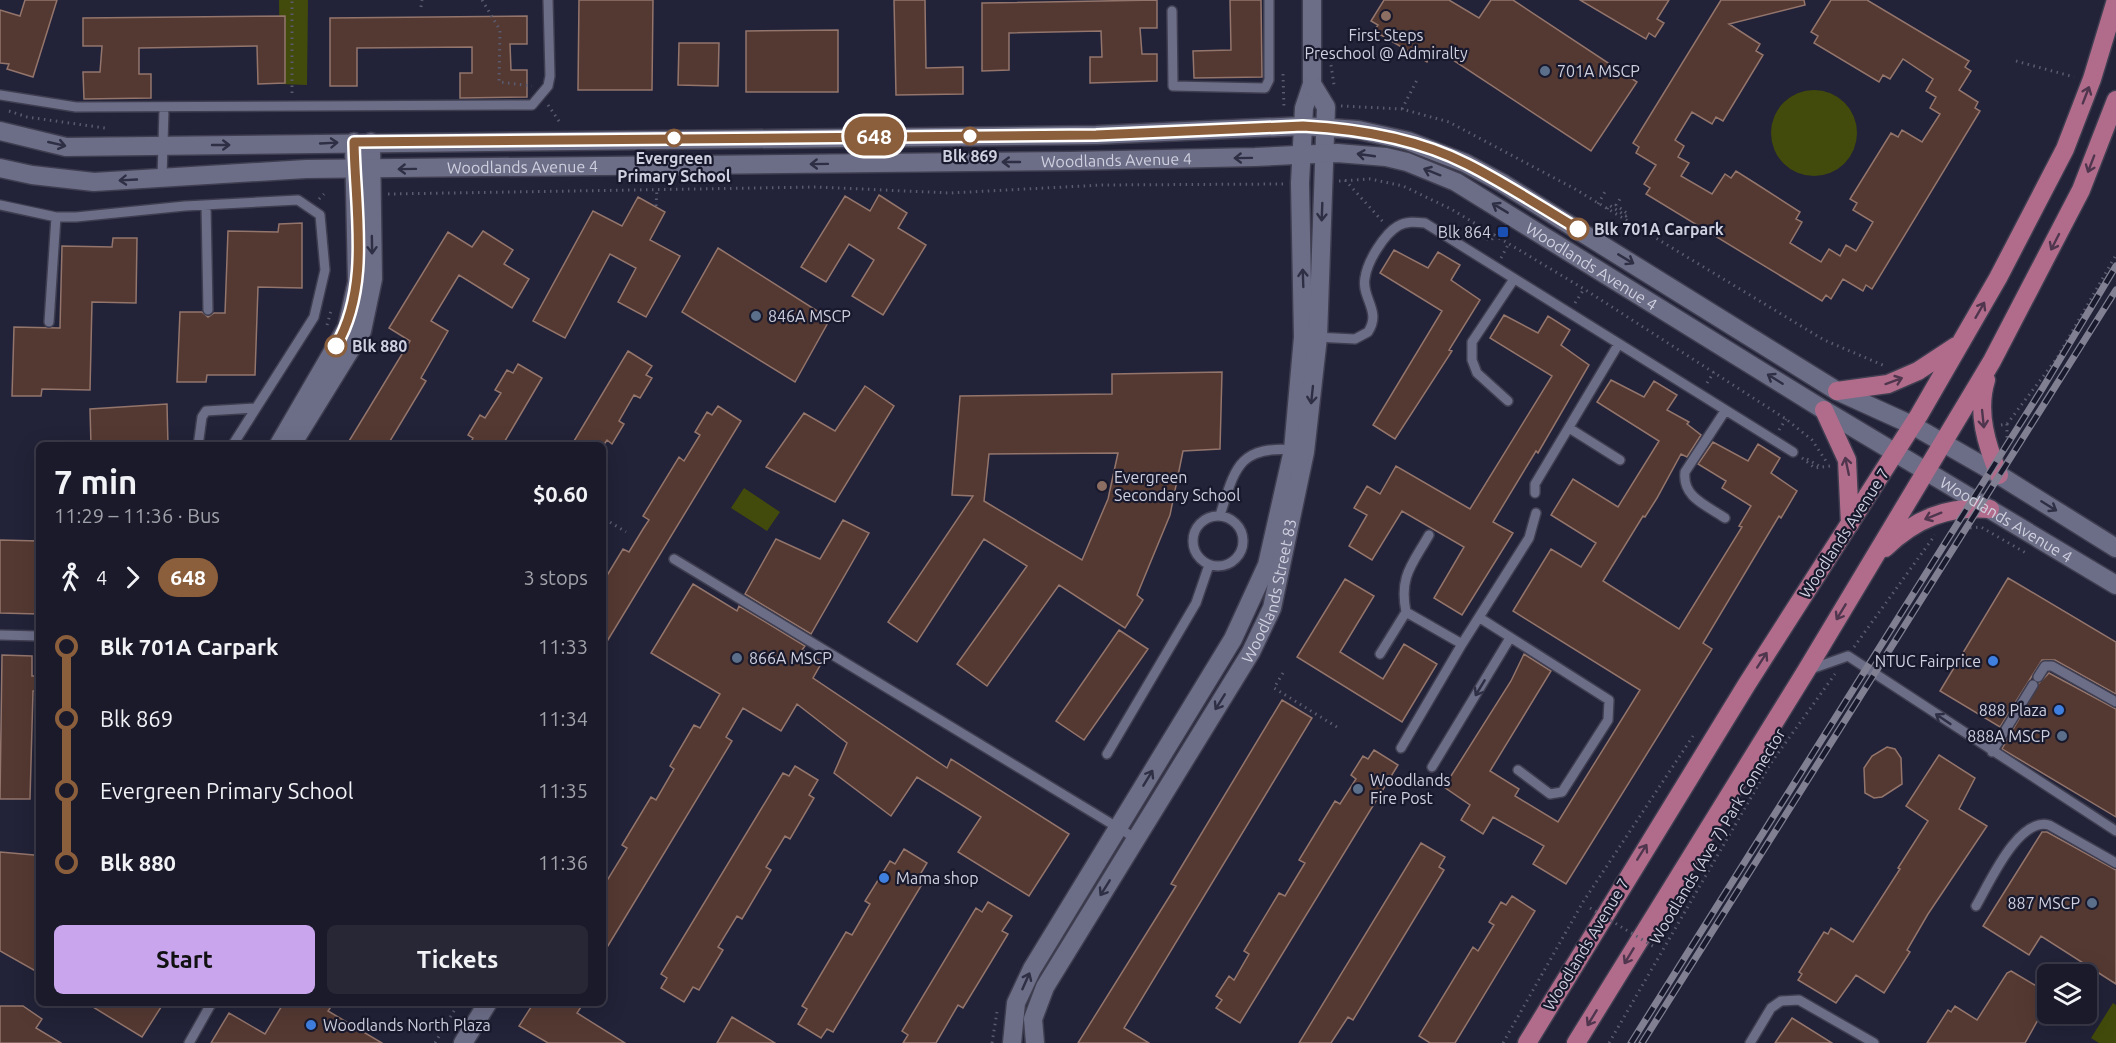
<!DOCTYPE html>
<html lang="en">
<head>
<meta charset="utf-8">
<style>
  :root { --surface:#1a1a2a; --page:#272736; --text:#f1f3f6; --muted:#9fa1a8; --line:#383847; --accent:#c9a5ee }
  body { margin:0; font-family:Ubuntu,sans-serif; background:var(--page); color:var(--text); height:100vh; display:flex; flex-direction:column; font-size:22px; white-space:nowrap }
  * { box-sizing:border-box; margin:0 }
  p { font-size:20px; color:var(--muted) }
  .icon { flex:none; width:33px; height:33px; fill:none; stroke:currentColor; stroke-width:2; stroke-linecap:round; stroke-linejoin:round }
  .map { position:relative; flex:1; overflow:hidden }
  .panel { position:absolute; left:36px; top:442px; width:570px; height:564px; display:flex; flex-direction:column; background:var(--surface); border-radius:9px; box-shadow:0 6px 24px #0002,0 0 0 2px var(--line) }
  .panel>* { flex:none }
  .badge { padding:0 12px; border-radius:20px; font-size:21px; line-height:39px }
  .buttons { position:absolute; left:2037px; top:964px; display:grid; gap:12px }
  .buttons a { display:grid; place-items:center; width:60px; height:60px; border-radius:9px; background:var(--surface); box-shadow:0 6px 24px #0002,0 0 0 2px var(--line); font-size:30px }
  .map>.badge { position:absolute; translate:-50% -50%; box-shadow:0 0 0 3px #fff }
  .legs { display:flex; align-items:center; gap:9px; height:66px; padding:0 18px; font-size:20px }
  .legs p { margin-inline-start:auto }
  .head { display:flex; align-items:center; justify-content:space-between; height:102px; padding:0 18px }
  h1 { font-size:33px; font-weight:700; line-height:45px }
  .button { display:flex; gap:12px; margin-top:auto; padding:12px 18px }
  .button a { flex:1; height:69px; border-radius:9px; background:var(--accent); color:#111; font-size:24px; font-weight:700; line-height:69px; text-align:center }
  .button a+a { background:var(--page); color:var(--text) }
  ul { padding:0 18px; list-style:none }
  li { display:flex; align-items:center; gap:21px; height:72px; font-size:22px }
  li i { display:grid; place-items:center; width:9px; height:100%; margin:0 8px; background:currentColor }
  li i::after { content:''; width:15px; height:15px; margin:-8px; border:4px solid; border-radius:50%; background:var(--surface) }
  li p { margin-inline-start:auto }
  li:first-child i { background:linear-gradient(#0000 50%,currentColor 0) }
  li:last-child i { background:linear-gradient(currentColor 50%,#0000 0) }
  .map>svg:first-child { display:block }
  .green { fill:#424b0b }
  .building { fill:#543932; stroke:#93756c; stroke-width:1.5; fill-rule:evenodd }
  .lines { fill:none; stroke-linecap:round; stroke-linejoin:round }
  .lane-casing { stroke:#3f3e50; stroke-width:12 }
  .street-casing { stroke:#3f3e50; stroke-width:21 }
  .secondary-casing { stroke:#3f3e50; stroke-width:21 }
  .primary-casing { stroke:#3f3e50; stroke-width:21 }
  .path { stroke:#5a5b6e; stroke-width:3; stroke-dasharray:1.5 4.5; stroke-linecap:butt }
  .lane { stroke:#6c6d87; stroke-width:9 }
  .street { stroke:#6c6d87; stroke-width:18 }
  .secondary { stroke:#6c6d87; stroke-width:18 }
  .primary { stroke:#b26c8b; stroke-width:18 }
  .rail-casing { stroke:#808092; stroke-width:7 }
  .rail { stroke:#19192d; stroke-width:4.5; stroke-dasharray:14; stroke-linecap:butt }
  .path-bridge { stroke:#5a5b6e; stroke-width:3; stroke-dasharray:1.5 4.5; stroke-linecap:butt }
  .oneway { stroke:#4f364e }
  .oneway2 { stroke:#2e2e44 }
  .line-1-casing { stroke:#fff; stroke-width:14 }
  .line-1 { stroke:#8b5e3c; stroke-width:9 }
  .education-dot { fill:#8d6e63; stroke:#19192d; stroke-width:2 }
  .service-dot { fill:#5c6f8a; stroke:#19192d; stroke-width:2 }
  .stop-1-dot { fill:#fff; stroke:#8b5e3c; stroke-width:3 }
  .transit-dot { fill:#1a4fb4; stroke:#19192d; stroke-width:2 }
  .shop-dot { fill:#3f7fe0; stroke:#19192d; stroke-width:2 }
  .labels { text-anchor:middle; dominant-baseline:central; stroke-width:4.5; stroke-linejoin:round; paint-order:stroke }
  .poi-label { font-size:16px; fill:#cfd0df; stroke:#19192d; text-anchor:start }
  .stop-label { font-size:16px; font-weight:bold; fill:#cfd0df; stroke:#19192d }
  .street-label { font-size:16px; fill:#cfd0df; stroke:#19192d }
</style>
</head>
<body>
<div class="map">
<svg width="2116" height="1043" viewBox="0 0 2116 1043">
  <rect width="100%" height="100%" fill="#222238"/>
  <path class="green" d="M279,0H308L307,85L280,84Z
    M1771 133a43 43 0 1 1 86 0a43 43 0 1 1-86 0Z
    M744,488L780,512L767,531L731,508Z
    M2113,1003L2116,1005V1043H2099L2091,1038Z"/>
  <path class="building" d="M25,0H57L33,77L7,69L9,64L0,63V10L20,16Z
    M579,0H653L652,90H578Z
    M894,0H925L926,68L963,67V94L896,95Z
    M1157,0V28H1140L1142,54H1157V81L1090,83V57H1102L1101,31L1009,33V70L982,71V3Z
    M1230,0H1261L1262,77L1194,78L1193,51L1231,50Z
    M1384,0H1449L1479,18L1491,0H1513L1637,82L1591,151L1441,52L1436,60L1430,56L1427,62L1374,31L1378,25L1371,21Z
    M1580,0H1669L1657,19L1664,23L1655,37L1649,33L1646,39Z
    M1721,0H1804L1805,5L1729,24L1760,44L1756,51L1763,55L1723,121L1716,117L1712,124L1692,112L1675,140L1684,146L1678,157L1689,163L1681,176L1712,194L1725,174L1731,178L1736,171L1758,185L1800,212L1796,219L1802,222L1790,243L1821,262L1829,249L1840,256L1846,245L1856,251L1873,222L1853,210L1857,203L1850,199L1891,133L1898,137L1902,130L1922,142L1940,114L1930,108L1936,97L1926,91L1933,79L1903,59L1890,79L1883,75L1879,82L1814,43L1818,36L1811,32L1831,0H1867L1969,61L1965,67L1971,71L1959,90L1978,102L1975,108L1980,111L1872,289L1866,285L1863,291L1843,279L1831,299L1826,295L1822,301L1646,194L1650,188L1644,184L1656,165L1636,153L1639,147L1633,143Z
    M285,16V83L258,84L257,46L139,48V74H151V98L84,99L83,72H100L102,46H83V18Z
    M527,16V44H510L511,70H527V97L460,98V73H472V47L357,48V86H330V18Z
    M838,30V92H746V31Z
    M679,43H719L718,86L678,85Z
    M879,195L907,213L898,228L926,245L883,315L852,296L874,260L849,244L826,282L801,267L845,196L870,211Z
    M638,197L665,212L650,240L680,256L646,317L618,302L636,268L610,254L565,338L533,321L593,211L622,226Z
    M302,223V288L258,287L255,375H207L206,382H177L180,312H202L208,317L214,313H225L228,231L278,232L279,224Z
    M483,231L513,250L504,264L529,279L512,308L459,275L431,321L448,331L421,378L426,381L387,446H346L410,341L389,328L448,232L472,247Z
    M113,238H137L136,303L92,302L90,390L42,389L41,396H12L14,327L60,328L62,246L112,247Z
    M718,248L830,319L795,382L682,312Z
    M1394,250L1428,268L1438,252L1460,265L1451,280L1480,300L1449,350L1452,351L1395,439L1373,425L1442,311L1380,273Z
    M1504,315L1538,333L1548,316L1570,330L1561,345L1589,365L1538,453L1536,451L1493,522L1513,533L1462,615L1434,598L1464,547L1402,511L1372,560L1349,546L1367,515L1354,508L1367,486L1380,494L1396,466L1470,509L1552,376L1490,338Z
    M628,351L652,366L646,375L652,378L640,398L634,395L619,421L624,424L612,444L607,440L603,446H571Z
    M518,364L542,378L519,417L502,446H469L473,438L468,435L480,415L485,418L501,393L495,390L507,370L513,373Z
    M1222,372L1220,449L1183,451L1170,515L1137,595L1143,600L1125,628L1059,585L987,686L957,664L1027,566L984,539L917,642L888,622L973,496L952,495L960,396L1112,394V374ZM1118,453L1108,499L1082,560L984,501L989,454Z
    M1611,380L1644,397L1654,381L1677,395L1667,410L1689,422L1687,424L1701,435L1687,457L1681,454L1657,498L1645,517L1643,516L1603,581L1679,629L1742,527L1739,526L1751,506L1722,488L1726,481L1698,464L1713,442L1748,461L1758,444L1780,458L1771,473L1797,491L1781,518L1779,516L1703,643L1712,649L1566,884L1533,864L1544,846L1493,817L1483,834L1461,820L1470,805L1444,787L1511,681L1524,654L1551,671L1490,771L1519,789L1515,796L1558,822L1640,690L1513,611L1551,549L1581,567L1596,543L1551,515L1573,479L1618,507L1659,441L1597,402Z
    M865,386L894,406L835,502L766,467L804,413L835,431Z
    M167,404L168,446H91L90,409Z
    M718,406L741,421L603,648V582L623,549L629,552L643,529L649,520L643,516L679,457L684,461L700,435L695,432L707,412L712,415Z
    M843,520L869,533L811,634L745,594L776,539L820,559Z
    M0,540L39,541V614L0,613Z
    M2008,578L2116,642V694L2055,660H2042L2000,727L1940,691Z
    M1345,579L1374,596L1340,652L1383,679L1404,644L1437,664L1402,722L1297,657Z
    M693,584L737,611L739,606L805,646L802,650L822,662L813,678L947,768L951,759L1069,834L1029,896L958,852L981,817L917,777L891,816L834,773L847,743L797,704L781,731L743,708L726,737L732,741L603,954V876L608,879L627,848L622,845L651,797L656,800L674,769L670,766L694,725L700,728L720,694L651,653Z
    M1119,630L1148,649L1084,740L1056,721Z
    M2,655L32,656V676H39V691H33L30,799H0Z
    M2049,673L2116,709V817L2002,749L2039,683Z
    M1282,700L1312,718L1124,1028L1149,1043H1078L1176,886L1171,884Z
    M1887,747L1895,749L1901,758L1902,784L1882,797L1874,798L1865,793L1864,768L1872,756Z
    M1374,750L1398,765L1240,1023L1216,1008L1222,1000L1216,996L1229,976L1234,980L1249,954L1244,951L1279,893L1285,896L1291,886L1305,863L1299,860L1335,801L1340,804L1356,779L1351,775L1363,756L1368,759Z
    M1939,755L1975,778L1959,809L1987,826L1928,914L1907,950L1910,952L1884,993L1856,975L1836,1003L1798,980L1802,974L1799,972L1824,932L1828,934L1831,928L1853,942L1900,869L1898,868L1928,821L1906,806Z
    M795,766L818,780L809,795L814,798L790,839L785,836L766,867L771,870L742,919L737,916L718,947L723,950L699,990L693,987L684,1002L661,988L667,978L661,974L783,773L789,776Z
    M2042,832H2047L2116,870V984L2041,936L2029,955L1983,926Z
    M1421,843L1445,857L1439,867L1444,870L1353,1020L1348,1017L1331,1043H1299Z
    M904,849L927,863L921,873L927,876L833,1032L827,1029L821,1038L798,1024L807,1009L802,1006L846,932L852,935L870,904L865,901L890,861L895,864Z
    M0,852L34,855L39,858V973L0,951Z
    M1512,896L1535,911L1455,1043H1430L1419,1036L1473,947L1478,951L1494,925L1489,922L1501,902L1506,905Z
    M988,902L1012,916L1002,931L1008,934L963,1008L958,1005L936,1043H903L908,1035L902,1031L976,908L982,912Z
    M2011,971L2048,993V1002L2025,1043H1927L1948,1010L1951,1012L1955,1006L1977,1020L2007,973Z
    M88,1004H163L142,1037Z
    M283,1004H333L328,1011L382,1043H211L229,1013L265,1034Z
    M533,1004H583L577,1013L625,1043H548L519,1026Z
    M0,1006H23L42,1019L36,1028L61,1043H0Z
    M732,1017L775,1043H717Z
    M1792,1018L1832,1043H1775Z"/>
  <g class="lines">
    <defs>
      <path id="lane" d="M1172,11L1173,86L1265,88L1269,80V0
        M0,95L76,107L532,105L548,86L550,76L548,0
        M162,178L164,108
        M0,205L56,217H76L185,206L298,200L320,215L325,270L314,317L232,446
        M206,205L208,310
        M49,322L56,217
        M1315,337L1355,339L1368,332C1382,311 1361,298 1365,278C1367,262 1384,234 1398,226C1406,221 1416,222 1425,223L1793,452
        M1508,401L1477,373L1472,360V342L1514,279
        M1569,428L1620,460
        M198,446L202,417L206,411L255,408
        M1535,493V484L1618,345
        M1220,515C1235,469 1238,445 1294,450
        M1193 541a25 25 0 1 1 50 0a25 25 0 1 1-50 0Z
        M1725,518C1706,505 1682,497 1685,472L1725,411
        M674,559L1135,838
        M1406,612L1462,644
        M1480,618L1609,700L1608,720L1562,792L1550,794L1518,770
        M0,635L39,636
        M1380,654L1406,612C1399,576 1412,565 1429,535
        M1811,669L1848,656L2116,831
        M2038,677L2045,666H2052L2116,702
        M1401,748L1462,644L1529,538L1536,513
        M1992,752L2033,685
        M1107,754L1196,603L1209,565
        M1432,767L1510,638
        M1976,906C1989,884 2018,817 2049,825L2116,863
        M189,1043L211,1004
        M1750,1043L1771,1008L1781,1001L1799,1000L1874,1043"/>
      <g id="street">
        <path d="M278,446L347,327L357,282L354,142"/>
        <path d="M291,446L362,331L373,279L371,142"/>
        <path d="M463,1043L487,1004"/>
        <path d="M1012,1043L1016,1003L1032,969L1233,639L1267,565L1293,450L1303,337L1300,183L1304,108L1312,84V0"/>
        <path id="s1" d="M1035,1043L1033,1019L1045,987L1251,652L1272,608L1305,452L1318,337L1326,107L1312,84"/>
      </g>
      <g id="secondary">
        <path d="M0,131L66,147L1096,135L1303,126L1358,130L1408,141L1465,163L1502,183L1837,391L1912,425L1999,475L2116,548"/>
        <path id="s2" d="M0,168L32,175L94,182L306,169L1070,161L1255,157L1337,153L1386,157L1407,162L1456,182L1824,410L2116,585"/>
      </g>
      <path id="primary" d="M1986,380C1976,412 1987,446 1999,475
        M1837,391L1888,384L1918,371L1956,346
        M1824,410L1847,460L1850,524
        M1885,548C1916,518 1948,506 1990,509
        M1527,1043L1747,684L1919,415L1998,278L2065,149L2092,79L2116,0
        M1576,1043L1806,671L1992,361L2081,190L2116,100"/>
    </defs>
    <use href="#lane" class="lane-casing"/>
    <use href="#street" class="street-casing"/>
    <use href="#secondary" class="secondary-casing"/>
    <use href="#primary" class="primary-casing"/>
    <path class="path" d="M482,0L500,30L499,82L532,86
      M421,7L422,0
      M2016,61L2074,77
      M1331,65L1334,85
      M1283,74L1284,109
      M292,93V0
      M548,105L561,124
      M1341,106L1402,109L1449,122L1575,189L1824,340L1885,366
      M1402,109L1417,80
      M9,111L27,117L105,128
      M1345,180L1384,223
      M1339,181L1370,179L1403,186L1451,209L1584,289L1786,419L1812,440L1828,464
      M388,194L817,187L950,193L1102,185L1283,184
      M319,199L324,194
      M1598,204L1606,190
      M656,206L657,189
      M1607,209L1609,205L1626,216L1628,214L1616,205L1620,199
      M1468,235L1471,230L1491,241L1495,234
      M1501,258L1509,243
      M1575,303L1584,289
      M327,325L331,311
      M1707,383L1714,372
      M2007,424V446
      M2001,425L2007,424L2057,358L2116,255
      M1779,430L1786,419
      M1802,458L1815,468L1830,466
      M1807,459L1819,466
      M605,519L626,532
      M1970,528L1981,527L2026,553
      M1854,647L1935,535
      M1283,673L1274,688L1340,729
      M435,1043L458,1004
      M992,1043L997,1012
      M1503,1043L1583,902L1693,736
      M1609,1043L1771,763L1835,674"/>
    <use href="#lane" class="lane"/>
    <use href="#street" class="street"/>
    <use href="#secondary" class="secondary"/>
    <use href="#primary" class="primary"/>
    <defs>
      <path id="rail" d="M1631,1043L2042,389L2116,266
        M1642,1043L2116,290"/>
    </defs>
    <use href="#rail" class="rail-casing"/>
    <use href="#rail" class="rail"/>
    <path class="path-bridge" d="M1590,908L1656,948"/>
  </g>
  <defs><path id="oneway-shaft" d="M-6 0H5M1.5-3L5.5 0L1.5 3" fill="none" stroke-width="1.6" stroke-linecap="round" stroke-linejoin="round" transform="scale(1.5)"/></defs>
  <g class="oneway">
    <use href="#oneway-shaft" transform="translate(2086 95) rotate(-69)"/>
    <use href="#oneway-shaft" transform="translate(2091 164) rotate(111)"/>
    <use href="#oneway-shaft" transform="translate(2055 242) rotate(117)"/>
    <use href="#oneway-shaft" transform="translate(1980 310) rotate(-60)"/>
    <use href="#oneway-shaft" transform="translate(1894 381) rotate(-20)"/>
    <use href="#oneway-shaft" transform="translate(1983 419) rotate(84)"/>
    <use href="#oneway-shaft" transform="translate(1847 466) rotate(-102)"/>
    <use href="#oneway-shaft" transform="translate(1933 516) rotate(158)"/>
    <use href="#oneway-shaft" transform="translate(1841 612) rotate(121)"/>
    <use href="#oneway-shaft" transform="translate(1762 660) rotate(-57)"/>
    <use href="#oneway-shaft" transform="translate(1642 852) rotate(-58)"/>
    <use href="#oneway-shaft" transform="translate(1629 956) rotate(121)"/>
    <use href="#oneway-shaft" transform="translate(1592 1018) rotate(121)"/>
  </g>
  <g class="oneway2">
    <use href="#oneway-shaft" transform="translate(329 143) rotate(-3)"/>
    <use href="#oneway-shaft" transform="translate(57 144) rotate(13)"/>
    <use href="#oneway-shaft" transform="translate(221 145)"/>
    <use href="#oneway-shaft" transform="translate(1366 155) rotate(-172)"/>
    <use href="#oneway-shaft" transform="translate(1243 158) rotate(179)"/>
    <use href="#oneway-shaft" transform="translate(1011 162) rotate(180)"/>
    <use href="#oneway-shaft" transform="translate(819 164) rotate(179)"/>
    <use href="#oneway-shaft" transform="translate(407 169) rotate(179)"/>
    <use href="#oneway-shaft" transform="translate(1432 172) rotate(-158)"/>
    <use href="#oneway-shaft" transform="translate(128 180) rotate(177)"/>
    <use href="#oneway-shaft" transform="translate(1500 208) rotate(-149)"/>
    <use href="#oneway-shaft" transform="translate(1322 212) rotate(92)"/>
    <use href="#oneway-shaft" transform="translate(372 245) rotate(89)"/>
    <use href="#oneway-shaft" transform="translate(1626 259) rotate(31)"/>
    <use href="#oneway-shaft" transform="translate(1303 278) rotate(-92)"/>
    <use href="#oneway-shaft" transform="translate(1775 379) rotate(-148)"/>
    <use href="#oneway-shaft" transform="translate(1312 395) rotate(96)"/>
    <use href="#oneway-shaft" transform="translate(2049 506) rotate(32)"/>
    <use href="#oneway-shaft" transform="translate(1480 688) rotate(121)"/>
    <use href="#oneway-shaft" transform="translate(1220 702) rotate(122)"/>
    <use href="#oneway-shaft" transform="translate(1943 719) rotate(-146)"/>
    <use href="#oneway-shaft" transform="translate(1148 778) rotate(-59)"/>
    <use href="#oneway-shaft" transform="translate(1105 888) rotate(122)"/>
    <use href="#oneway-shaft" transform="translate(1026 981) rotate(-66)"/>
  </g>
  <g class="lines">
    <defs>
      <path id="line-1" d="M336,346C371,286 355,209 354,142L1096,135L1303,126C1359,129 1416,138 1467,164C1505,183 1541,207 1578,229"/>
    </defs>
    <use href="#line-1" class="line-1-casing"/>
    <use href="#line-1" class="line-1"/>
  </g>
  <g class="education-dot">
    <circle cx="1386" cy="16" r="6"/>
    <circle cx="1102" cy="486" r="6"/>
  </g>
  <g class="service-dot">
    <circle cx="1545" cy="71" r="6"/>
    <circle cx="756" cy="316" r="6"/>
    <circle cx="737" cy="658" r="6"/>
    <circle cx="2062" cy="736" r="6"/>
    <circle cx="1358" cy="789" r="6"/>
    <circle cx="2092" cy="903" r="6"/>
  </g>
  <g class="stop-1-dot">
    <circle cx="970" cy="136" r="8"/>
    <circle cx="674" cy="138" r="8"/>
    <circle cx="1578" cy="229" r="10"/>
    <circle cx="336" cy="346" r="10"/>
  </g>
  <rect class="transit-dot" x="1497" y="226" width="12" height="12" rx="3"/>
  <g class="shop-dot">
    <circle cx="1993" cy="661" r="6"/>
    <circle cx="2059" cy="710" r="6"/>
    <circle cx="884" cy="878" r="6"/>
    <circle cx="311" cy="1025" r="6"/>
  </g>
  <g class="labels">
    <g class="poi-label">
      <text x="1386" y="35" text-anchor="middle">First Steps<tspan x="1386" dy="18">Preschool @ Admiralty</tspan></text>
      <text x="1557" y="71">701A MSCP</text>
      <text x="1491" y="232" text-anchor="end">Blk 864</text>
      <text x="768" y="316">846A MSCP</text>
      <text x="1114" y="477">Evergreen<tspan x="1114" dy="18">Secondary School</tspan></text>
      <text x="749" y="658">866A MSCP</text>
      <text x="1981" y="661" text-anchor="end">NTUC Fairprice</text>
      <text x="2047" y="710" text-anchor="end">888 Plaza</text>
      <text x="2050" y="736" text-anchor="end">888A MSCP</text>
      <text x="1370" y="780">Woodlands<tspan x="1370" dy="18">Fire Post</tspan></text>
      <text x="896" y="878">Mama shop</text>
      <text x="2080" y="903" text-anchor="end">887 MSCP</text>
      <text x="323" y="1025">Woodlands North Plaza</text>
    </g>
    <g class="stop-label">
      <text x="970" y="156">Blk 869</text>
      <text x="674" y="158">Evergreen<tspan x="674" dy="18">Primary School</tspan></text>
      <text x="1594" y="229" text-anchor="start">Blk 701A Carpark</text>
      <text x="352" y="346" text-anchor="start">Blk 880</text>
    </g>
    <g class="street-label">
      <text stroke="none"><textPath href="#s2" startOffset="1118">Woodlands Avenue 4</textPath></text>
      <text stroke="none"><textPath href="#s2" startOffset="524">Woodlands Avenue 4</textPath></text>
      <text stroke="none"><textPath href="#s2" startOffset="1622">Woodlands Avenue 4</textPath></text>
      <text stroke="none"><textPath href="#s2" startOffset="2108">Woodlands Avenue 4</textPath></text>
      <text transform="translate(1844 533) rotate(-57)">Woodlands Avenue 7</text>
      <text stroke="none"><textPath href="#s1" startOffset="516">Woodlands Street 83</textPath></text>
      <text transform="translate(1717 836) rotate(-59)">Woodlands (Ave 7) Park Connector</text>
      <text transform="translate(1586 944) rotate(-59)">Woodlands Avenue 7</text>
    </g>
  </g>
</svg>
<div class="buttons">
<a><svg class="icon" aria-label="layers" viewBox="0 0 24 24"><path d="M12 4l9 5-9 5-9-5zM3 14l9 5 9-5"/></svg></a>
</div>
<b class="badge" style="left:874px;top:136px;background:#8b5e3c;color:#fff">648</b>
<section class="panel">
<div class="head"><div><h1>7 min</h1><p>11:29 – 11:36 · Bus</p></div><b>$0.60</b></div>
<div class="legs"><svg class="icon" aria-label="walk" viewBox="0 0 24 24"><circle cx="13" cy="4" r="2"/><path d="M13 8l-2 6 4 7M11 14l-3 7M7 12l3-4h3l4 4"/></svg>4<svg class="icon" aria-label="forward" viewBox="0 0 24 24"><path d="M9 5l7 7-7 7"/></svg><b class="badge" style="background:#8b5e3c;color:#fff">648</b><p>3 stops</p></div>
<ul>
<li><i style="color:#8b5e3c"></i><b>Blk 701A Carpark</b><p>11:33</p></li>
<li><i style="color:#8b5e3c"></i><span>Blk 869</span><p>11:34</p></li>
<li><i style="color:#8b5e3c"></i><span>Evergreen Primary School</span><p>11:35</p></li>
<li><i style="color:#8b5e3c"></i><b>Blk 880</b><p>11:36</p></li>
</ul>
<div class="button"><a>Start</a><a>Tickets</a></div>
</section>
</div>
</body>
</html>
